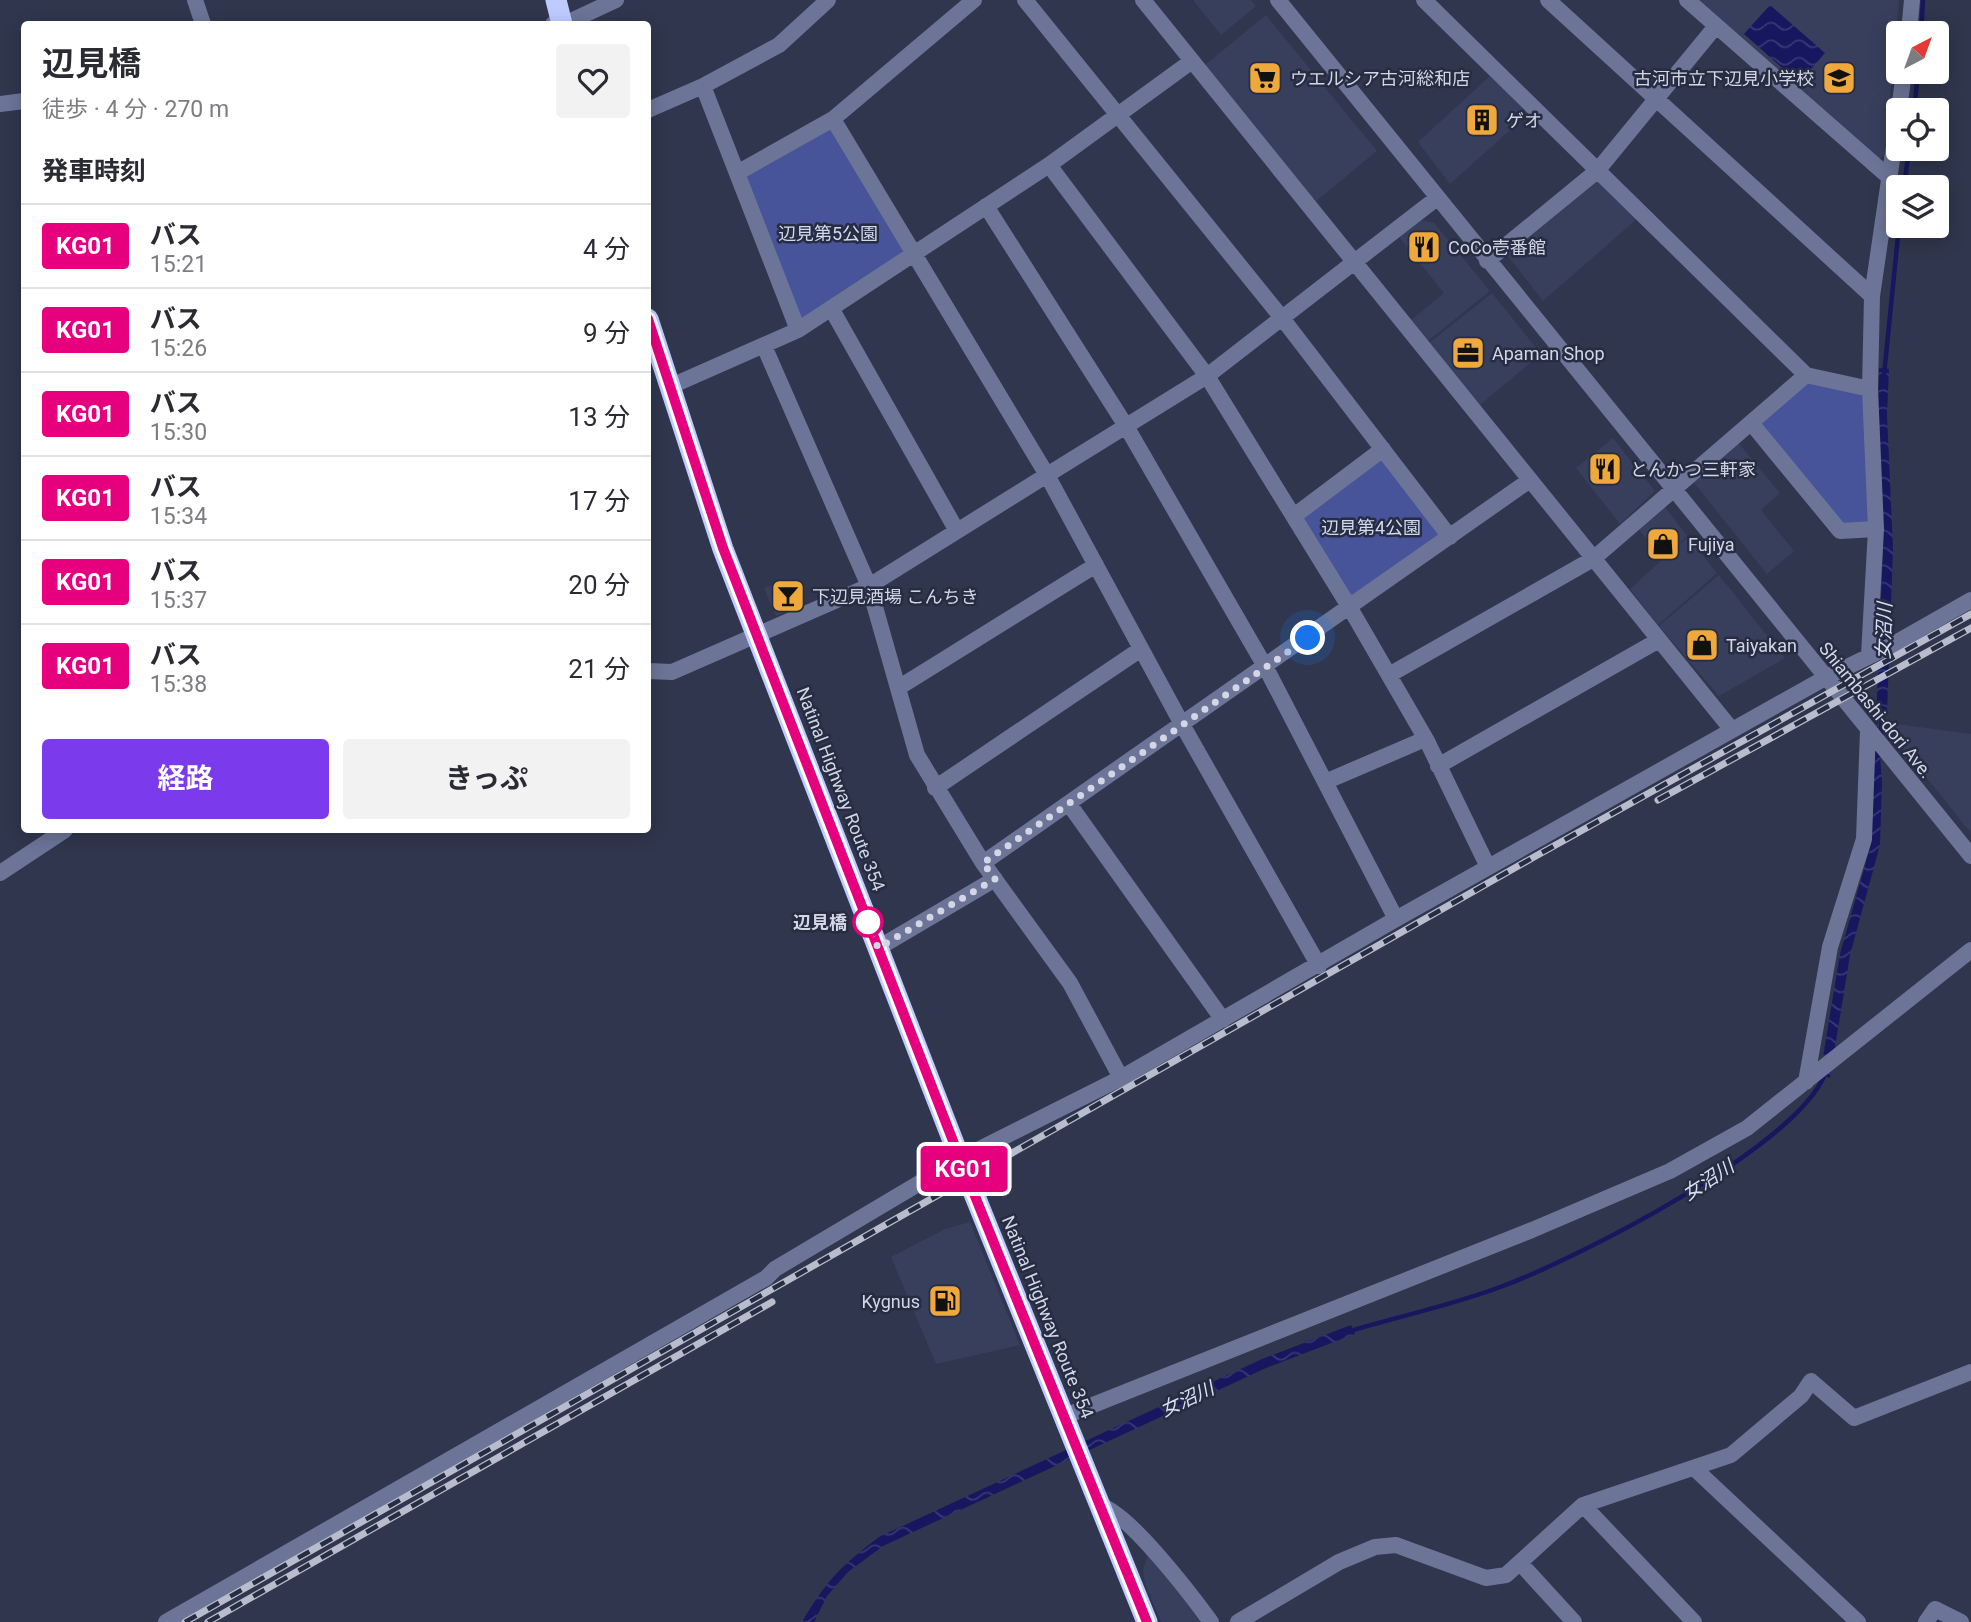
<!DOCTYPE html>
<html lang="ja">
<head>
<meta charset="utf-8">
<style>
  :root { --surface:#fff; --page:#f2f2f3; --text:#2b2b33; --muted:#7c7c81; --line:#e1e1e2; --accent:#7c3aed }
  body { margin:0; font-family:Roboto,"Noto Sans JP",sans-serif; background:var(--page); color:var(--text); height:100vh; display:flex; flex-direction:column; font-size:26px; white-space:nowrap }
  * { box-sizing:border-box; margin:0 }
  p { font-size:23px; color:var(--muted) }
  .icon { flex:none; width:38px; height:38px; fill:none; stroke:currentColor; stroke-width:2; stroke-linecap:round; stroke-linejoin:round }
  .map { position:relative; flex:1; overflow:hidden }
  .details { position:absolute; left:21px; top:21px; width:630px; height:812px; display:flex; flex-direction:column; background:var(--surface); border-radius:7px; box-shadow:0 4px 18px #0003 }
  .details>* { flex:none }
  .badge { padding:0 14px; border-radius:5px; font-size:24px; line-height:46px }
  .needle { width:46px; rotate:41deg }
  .fabs { position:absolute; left:1886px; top:21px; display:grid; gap:14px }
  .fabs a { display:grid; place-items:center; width:63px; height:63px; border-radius:7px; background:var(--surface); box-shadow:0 4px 18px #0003; font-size:35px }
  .you { position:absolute; width:35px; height:35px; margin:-18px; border:5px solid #fff; border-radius:50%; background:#1a73e8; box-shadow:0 0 0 10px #1a73e833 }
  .map>.badge { position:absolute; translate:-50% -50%; box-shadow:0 0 0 4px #fff }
  h2 { padding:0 21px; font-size:26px; line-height:63px }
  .round { display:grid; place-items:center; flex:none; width:74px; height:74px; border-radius:7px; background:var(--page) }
  .overview { display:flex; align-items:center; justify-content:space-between; height:119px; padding:0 21px }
  h1 { font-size:33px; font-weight:700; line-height:52px }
  .primary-button { display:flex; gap:14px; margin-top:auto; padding:14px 21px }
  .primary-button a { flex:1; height:80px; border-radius:7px; background:var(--accent); color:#fff; font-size:28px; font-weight:700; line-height:80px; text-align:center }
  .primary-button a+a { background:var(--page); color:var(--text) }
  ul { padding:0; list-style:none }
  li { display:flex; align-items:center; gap:21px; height:84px; padding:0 21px; border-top:2px solid var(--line) }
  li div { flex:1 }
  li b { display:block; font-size:26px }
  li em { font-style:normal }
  li .badge { min-width:77px; font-weight:700; text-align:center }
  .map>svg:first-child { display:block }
  .built { fill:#383f5c }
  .park { fill:#485499 }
  .water { fill:url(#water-waves) }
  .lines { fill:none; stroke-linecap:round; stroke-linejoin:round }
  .stream { stroke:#16175e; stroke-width:4.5 }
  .minor { stroke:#6c7598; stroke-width:16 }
  .highway { stroke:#becbff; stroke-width:21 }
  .rail-casing { stroke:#b8bccc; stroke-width:7 }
  .rail { stroke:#262c42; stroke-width:4.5; stroke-dasharray:13; stroke-linecap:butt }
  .line-casing { stroke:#fff; stroke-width:16 }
  .line { stroke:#e6007e; stroke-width:10 }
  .walk { stroke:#d2d6e5; stroke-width:7; stroke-dasharray:0 12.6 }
  .stop-dot { fill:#fff; stroke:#e6007e; stroke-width:3.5 }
  .labels { text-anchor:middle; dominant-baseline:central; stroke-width:5; stroke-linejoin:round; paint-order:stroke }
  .poi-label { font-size:18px; fill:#d2d6e5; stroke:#262c42; text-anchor:start }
  .park-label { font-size:18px; fill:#d3d9ef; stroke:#262c42 }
  .street-label { font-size:18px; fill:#d2d6e5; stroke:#262c42 }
  .stop-label { font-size:18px; font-weight:bold; fill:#d2d6e5; stroke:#262c42; text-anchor:end }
  .water-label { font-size:19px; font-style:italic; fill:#d9e0f5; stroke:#262c42 }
</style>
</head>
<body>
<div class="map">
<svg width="1971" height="1622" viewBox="0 0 1971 1622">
  <defs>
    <pattern id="water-waves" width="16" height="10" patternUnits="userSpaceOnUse" patternTransform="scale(1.75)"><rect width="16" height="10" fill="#16175e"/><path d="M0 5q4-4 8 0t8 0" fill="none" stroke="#373875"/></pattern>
  </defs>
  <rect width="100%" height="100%" fill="#30364d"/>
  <path class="built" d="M1193,0H1251L1256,6L1221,35Z
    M1697,0H1899L1885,156L1879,159Z
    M1266,15L1377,151L1315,202L1205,65Z
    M1491,75L1528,114L1450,184L1418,142Z
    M1598,179L1637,219L1543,301L1506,254Z
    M1421,220L1434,223L1490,291L1428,341L1411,320L1444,293L1399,237Z
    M1492,293L1541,354L1480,405L1429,343Z
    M1613,438L1655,491L1620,524L1576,468Z
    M1736,440L1780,493L1761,510L1794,551L1767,574L1691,479Z
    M1663,504L1687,536L1674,549L1688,537L1717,573L1658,625L1630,589L1663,559L1637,527Z
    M1719,575L1785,658L1719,696L1659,626Z
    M789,579L801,607L776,616L764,588Z
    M1882,722L1971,734V833Z
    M970,1222L1020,1345L936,1364L891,1257L945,1229Z
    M1149,1552L1206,1622H1161L1145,1584L1143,1570Z"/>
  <path class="park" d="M833,119L914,253L798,330L737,173Z
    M1806,375L1870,389L1876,529L1840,531L1752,424Z
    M1383,449L1450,537L1350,608L1294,516Z"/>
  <path class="water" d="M1770,5L1825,53L1799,83L1744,34Z
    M1879,368L1889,369L1887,414L1893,549L1887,714H1877L1882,782L1880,845L1850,955L1830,1078L1820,1075L1840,954L1871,844L1883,550L1878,412Z
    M1351,1325L1355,1334L1266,1368L883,1546L848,1572L827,1596L814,1622H802C826,1581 841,1566 879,1537L1262,1359Z"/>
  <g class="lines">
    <path class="stream" d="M1921,33L1923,0
      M1914,110L1918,72
      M1904,187L1909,149
      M1884,375L1899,226
      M1881,738L1882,708
      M1350,1331C1400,1316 1453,1305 1503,1286C1578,1258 1796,1147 1825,1074"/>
    <path class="minor" d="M195,0L203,24
      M1025,0L1282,318L1450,537
      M1143,0L1732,730
      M1278,0L1971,856
      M1424,0L1806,375L1870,389
      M1548,0L1872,296
      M1687,0L1890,178
      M553,24L573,20L616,0
      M1909,33L1912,0
      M703,86L798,330
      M0,104L24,101
      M648,110L703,86L779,45L828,0
      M1899,110L1904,72
      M833,119L1047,475L1183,726L1319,966
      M1049,165L1207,376L1350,608L1427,741L1488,867
      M737,173L833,119L974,0
      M986,206L1126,426L1266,668L1396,919
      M1487,261L1597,171L1716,26
      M831,308L957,531
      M764,346L869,586L917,755L983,863L1070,983L1121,1078
      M669,387L798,330L1049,165L1192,61
      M1752,424L1840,531L1876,529
      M1294,516L1383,449
      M1869,655L1876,529L1870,389L1872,296L1899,112
      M648,671L672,672L869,586L1047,475L1207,376L1437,198
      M1389,675L1593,559L1806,375
      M898,688L1096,565
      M1438,766L1659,640
      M1325,782L1425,739
      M935,788L1141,649
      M1069,804L1223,1020
      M983,863L1530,480
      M0,873L65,830
      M878,948L995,879
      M1806,1082L1830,947L1864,839L1868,730
      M1063,1417L1532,1230L1670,1171L1747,1128L1971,950
      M1694,1468L1858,1622
      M1098,1505C1126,1509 1192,1596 1211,1622
      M1583,1505L1694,1622
      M1521,1564L1574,1622
      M166,1622L766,1278L775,1269L960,1159L1121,1078L1396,919L1825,678L1892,645L1971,600
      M1238,1622L1339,1562L1375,1547L1396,1545L1486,1578L1506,1575L1583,1505L1731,1455L1801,1396L1811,1381L1854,1418L1971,1372
      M1926,1622L1935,1609L1961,1622"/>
    <path class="highway" d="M556,0L562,24
      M648,319L723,549L960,1159L1147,1622"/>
    <defs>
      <path id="rail" d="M1658,800L1971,628
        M185,1622L1534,857L1971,614
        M208,1622L772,1302"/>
    </defs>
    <use href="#rail" class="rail-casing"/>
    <use href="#rail" class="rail"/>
  </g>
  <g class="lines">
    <defs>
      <path id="line" d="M648,319L723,548L960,1159L1147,1622"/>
    </defs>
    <use href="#line" class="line-casing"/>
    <use href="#line" class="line"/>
    <path class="walk" d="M868,922L878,948L995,879L983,863L1308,638"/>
  </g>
  <defs>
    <symbol id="supermarket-square" viewBox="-11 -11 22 22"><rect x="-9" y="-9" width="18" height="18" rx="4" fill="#eea83c" stroke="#262c42"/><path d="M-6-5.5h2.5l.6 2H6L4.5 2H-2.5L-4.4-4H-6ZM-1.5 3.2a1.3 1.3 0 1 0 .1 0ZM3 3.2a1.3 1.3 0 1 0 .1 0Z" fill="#111"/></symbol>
    <symbol id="school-square" viewBox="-11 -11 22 22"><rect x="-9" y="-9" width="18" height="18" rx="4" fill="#eea83c" stroke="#262c42"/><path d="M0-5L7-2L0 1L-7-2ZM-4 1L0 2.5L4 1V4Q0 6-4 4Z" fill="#111"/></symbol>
    <symbol id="building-square" viewBox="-11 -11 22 22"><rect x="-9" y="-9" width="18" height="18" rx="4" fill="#eea83c" stroke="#262c42"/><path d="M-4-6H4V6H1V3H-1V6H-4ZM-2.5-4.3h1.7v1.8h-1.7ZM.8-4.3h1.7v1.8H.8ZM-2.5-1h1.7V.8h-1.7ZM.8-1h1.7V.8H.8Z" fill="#111"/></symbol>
    <symbol id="restaurant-square" viewBox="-11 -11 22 22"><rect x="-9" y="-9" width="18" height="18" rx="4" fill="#eea83c" stroke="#262c42"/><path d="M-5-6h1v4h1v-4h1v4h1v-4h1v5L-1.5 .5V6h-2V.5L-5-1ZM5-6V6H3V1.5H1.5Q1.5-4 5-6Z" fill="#111"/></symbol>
    <symbol id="office-square" viewBox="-11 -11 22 22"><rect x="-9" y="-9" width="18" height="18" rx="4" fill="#eea83c" stroke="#262c42"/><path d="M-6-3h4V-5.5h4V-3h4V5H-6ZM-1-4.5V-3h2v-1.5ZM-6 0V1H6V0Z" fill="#111"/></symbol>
    <symbol id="shop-square" viewBox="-11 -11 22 22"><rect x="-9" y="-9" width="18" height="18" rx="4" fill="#eea83c" stroke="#262c42"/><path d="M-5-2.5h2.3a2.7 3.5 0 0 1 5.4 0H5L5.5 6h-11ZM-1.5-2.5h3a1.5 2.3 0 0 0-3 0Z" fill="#111"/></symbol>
    <symbol id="bar-square" viewBox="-11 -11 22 22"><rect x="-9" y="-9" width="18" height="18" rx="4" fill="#eea83c" stroke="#262c42"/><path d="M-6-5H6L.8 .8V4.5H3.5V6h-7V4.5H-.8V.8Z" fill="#111"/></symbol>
    <symbol id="fuel-square" viewBox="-11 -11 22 22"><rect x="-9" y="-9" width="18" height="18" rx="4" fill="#eea83c" stroke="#262c42"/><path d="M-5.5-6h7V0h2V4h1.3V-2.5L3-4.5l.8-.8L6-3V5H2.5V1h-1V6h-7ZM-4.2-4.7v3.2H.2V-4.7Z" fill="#111"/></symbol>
  </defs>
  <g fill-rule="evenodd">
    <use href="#supermarket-square" x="1246" y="59" width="38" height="38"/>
    <use href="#school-square" x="1820" y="59" width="38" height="38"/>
    <use href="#building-square" x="1463" y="101" width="38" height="38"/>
    <use href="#restaurant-square" x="1405" y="228" width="38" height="38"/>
    <use href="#office-square" x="1449" y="334" width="38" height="38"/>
    <use href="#restaurant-square" x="1586" y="450" width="38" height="38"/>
    <use href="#shop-square" x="1644" y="525" width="38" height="38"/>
    <use href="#bar-square" x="769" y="577" width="38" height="38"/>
    <use href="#shop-square" x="1683" y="626" width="38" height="38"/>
    <use href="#fuel-square" x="926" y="1282" width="38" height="38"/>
  </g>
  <circle class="stop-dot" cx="868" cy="922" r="14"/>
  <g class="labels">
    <g class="poi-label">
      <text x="1290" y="78">ウエルシア古河総和店</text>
      <text x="1814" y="78" text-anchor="end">古河市立下辺見小学校</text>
      <text x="1506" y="120">ゲオ</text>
      <text x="1448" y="247">CoCo壱番館</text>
      <text x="1492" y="353">Apaman Shop</text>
      <text x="1630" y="469">とんかつ三軒家</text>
      <text x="1688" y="544">Fujiya</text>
      <text x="812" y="596">下辺見酒場 こんちき</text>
      <text x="1726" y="645">Taiyakan</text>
      <text x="920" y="1301" text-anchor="end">Kygnus</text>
    </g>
    <g class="park-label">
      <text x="828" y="233">辺見第5公園</text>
      <text x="1371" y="527">辺見第4公園</text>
    </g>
    <g class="street-label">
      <text transform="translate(1876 710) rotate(51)">Shiambashi-dori Ave.</text>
      <text transform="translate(841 789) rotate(69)">Natinal Highway Route 354</text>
      <text transform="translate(1048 1317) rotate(68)">Natinal Highway Route 354</text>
    </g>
    <g class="stop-label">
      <text x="847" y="922">辺見橋</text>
    </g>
    <g class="water-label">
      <text transform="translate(1884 631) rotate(-88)">女沼川</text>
      <text transform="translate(1708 1180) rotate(-33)">女沼川</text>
      <text transform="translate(1187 1399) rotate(-25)">女沼川</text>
    </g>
  </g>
</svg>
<div class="fabs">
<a><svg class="needle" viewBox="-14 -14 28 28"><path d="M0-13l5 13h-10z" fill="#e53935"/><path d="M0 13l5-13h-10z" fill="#7c7c81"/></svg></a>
<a><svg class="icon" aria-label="locate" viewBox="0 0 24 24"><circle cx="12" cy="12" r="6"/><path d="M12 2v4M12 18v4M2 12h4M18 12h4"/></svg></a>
<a><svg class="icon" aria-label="layers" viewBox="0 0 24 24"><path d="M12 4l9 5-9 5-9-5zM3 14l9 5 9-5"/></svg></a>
</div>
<div class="you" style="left:1308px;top:638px"></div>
<b class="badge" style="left:964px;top:1169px;background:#e6007e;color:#fff">KG01</b>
<section class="details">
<div class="overview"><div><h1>辺見橋</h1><p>徒歩 · 4 分 · 270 m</p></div><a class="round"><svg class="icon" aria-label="heart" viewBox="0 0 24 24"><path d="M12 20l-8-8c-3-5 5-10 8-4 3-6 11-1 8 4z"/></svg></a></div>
<h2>発車時刻</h2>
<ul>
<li><span class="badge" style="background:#e6007e;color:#fff">KG01</span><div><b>バス</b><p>15:21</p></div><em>4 分</em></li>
<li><span class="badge" style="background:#e6007e;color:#fff">KG01</span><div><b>バス</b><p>15:26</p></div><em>9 分</em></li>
<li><span class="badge" style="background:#e6007e;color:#fff">KG01</span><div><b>バス</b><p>15:30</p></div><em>13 分</em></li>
<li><span class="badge" style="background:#e6007e;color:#fff">KG01</span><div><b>バス</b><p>15:34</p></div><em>17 分</em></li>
<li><span class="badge" style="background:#e6007e;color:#fff">KG01</span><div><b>バス</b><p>15:37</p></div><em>20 分</em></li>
<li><span class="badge" style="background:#e6007e;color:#fff">KG01</span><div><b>バス</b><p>15:38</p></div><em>21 分</em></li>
</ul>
<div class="primary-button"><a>経路</a><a>きっぷ</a></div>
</section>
</div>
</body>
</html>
